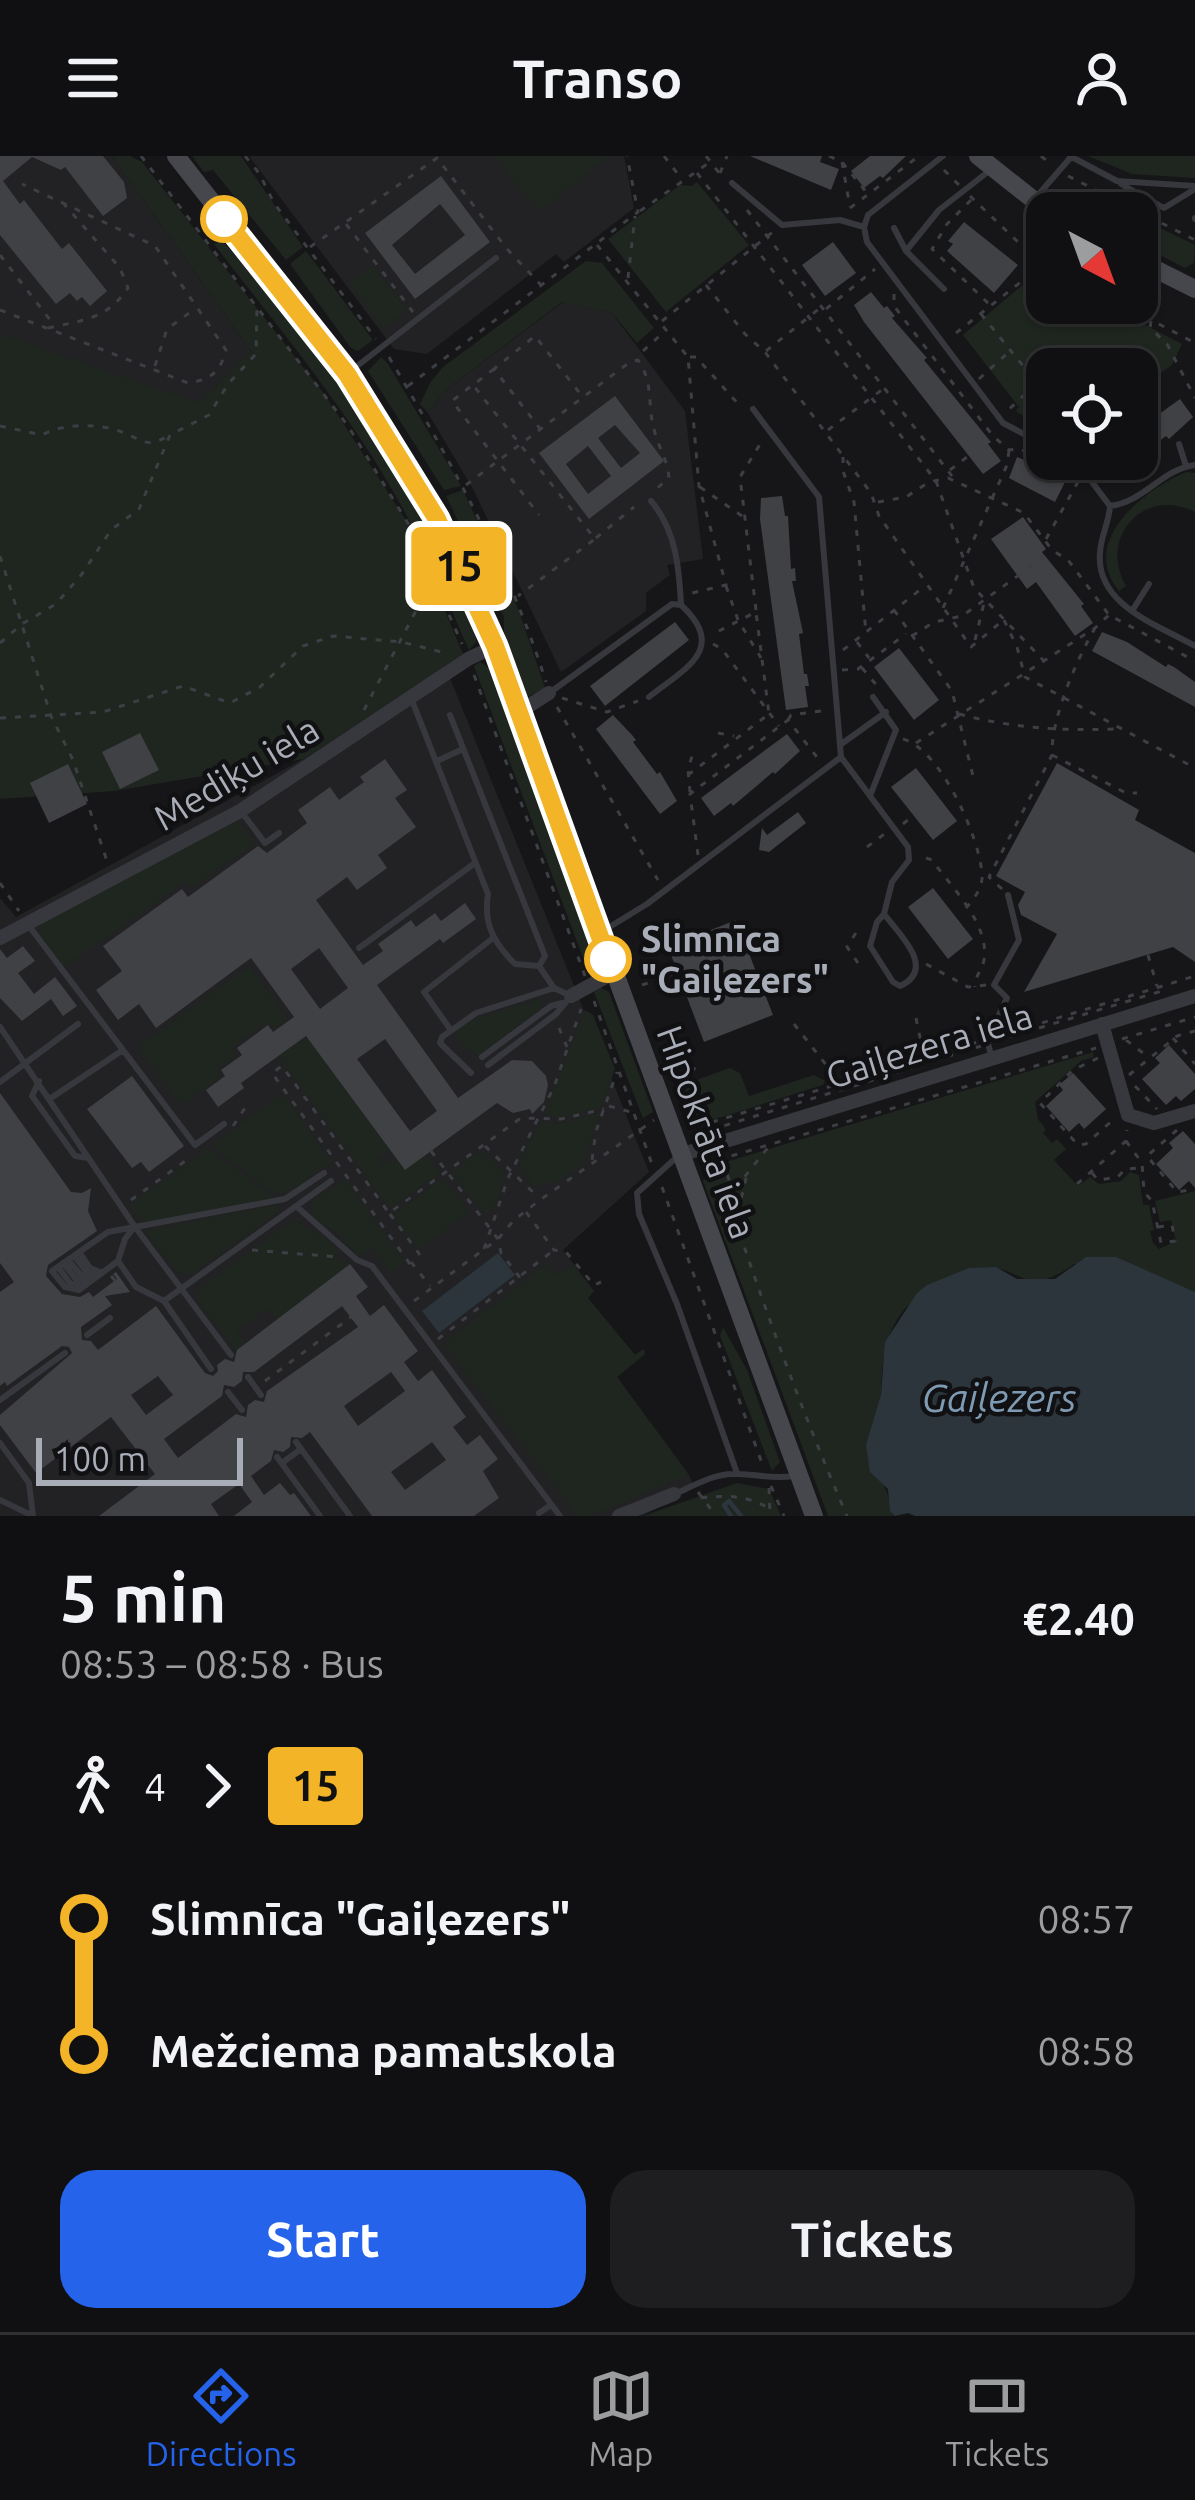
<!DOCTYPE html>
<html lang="en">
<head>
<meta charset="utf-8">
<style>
  :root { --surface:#101012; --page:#1e1e20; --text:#f1f3f6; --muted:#9c9d9f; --line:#303032; --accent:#2563eb }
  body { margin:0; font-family:Ubuntu,sans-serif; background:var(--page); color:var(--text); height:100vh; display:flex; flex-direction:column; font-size:45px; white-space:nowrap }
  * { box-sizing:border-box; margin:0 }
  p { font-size:39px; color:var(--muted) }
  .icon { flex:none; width:66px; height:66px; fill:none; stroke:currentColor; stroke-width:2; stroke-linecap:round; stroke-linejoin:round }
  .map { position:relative; height:1360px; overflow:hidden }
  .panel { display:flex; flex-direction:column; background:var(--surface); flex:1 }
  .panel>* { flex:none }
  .badge { padding:0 24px; border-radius:9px; font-size:42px; line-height:78px }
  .needle { width:78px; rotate:139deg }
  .buttons { position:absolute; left:1026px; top:36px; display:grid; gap:24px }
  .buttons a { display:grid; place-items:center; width:132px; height:132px; border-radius:24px; background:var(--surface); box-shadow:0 3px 9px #0004,0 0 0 3px var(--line); font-size:60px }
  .scale { position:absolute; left:36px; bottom:30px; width:207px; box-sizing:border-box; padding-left:12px; border:6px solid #a8adb8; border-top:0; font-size:33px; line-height:42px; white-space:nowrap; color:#a8adb8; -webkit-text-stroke:9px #111113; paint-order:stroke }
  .map>.badge { position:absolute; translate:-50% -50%; box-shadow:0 0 0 6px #fff }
  .legs { display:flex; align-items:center; gap:18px; height:132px; padding:0 60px; font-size:39px }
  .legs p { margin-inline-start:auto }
  .headline { display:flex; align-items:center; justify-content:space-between; height:204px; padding:0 60px }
  h1 { font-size:66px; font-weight:600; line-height:90px }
  .primary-button { display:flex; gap:24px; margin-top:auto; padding:24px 60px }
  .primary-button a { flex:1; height:138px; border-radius:36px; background:var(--accent); color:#fff; font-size:48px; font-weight:600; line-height:138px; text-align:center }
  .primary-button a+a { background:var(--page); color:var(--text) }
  ul { padding:0 60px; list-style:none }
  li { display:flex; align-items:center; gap:42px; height:132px; font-size:45px }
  li i { display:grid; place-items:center; width:18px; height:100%; margin:0 15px; background:currentColor }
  li i::after { content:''; width:30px; height:30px; margin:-15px; border:9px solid; border-radius:50%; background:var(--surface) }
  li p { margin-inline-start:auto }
  li:first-child i { background:linear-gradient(#0000 50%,currentColor 0) }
  li:last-child i { background:linear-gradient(currentColor 50%,#0000 0) }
  header { display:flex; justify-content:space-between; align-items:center; height:156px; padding:0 60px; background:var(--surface); font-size:54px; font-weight:600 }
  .tab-bar { display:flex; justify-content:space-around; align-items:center; height:168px; border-top:3px solid var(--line); background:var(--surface); font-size:33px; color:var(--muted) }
  .tab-bar a { display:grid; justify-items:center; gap:6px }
  .tab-bar .selected { color:var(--accent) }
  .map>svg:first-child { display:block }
  .built { fill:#222225 }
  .green { fill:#1e261f }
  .water { fill:#2c353c }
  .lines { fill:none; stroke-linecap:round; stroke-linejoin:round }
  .stream { stroke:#2c353c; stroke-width:4.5 }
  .building { fill:#404145; fill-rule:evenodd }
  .path { stroke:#3d3f44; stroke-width:3; stroke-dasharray:6 9; stroke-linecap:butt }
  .lane { stroke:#37383d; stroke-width:6 }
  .street { stroke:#37383d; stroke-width:14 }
  .secondary { stroke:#45474d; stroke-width:18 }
  .line-1-casing { stroke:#fff; stroke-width:27 }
  .line-1 { stroke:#f4b427; stroke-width:18 }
  .stop-1-dot { fill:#fff; stroke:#f4b427; stroke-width:6 }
  .labels { text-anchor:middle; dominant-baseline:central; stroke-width:9; stroke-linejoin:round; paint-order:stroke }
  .street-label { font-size:36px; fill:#a8adb8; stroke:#111113 }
  .stop-label { font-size:36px; font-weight:bold; fill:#a8adb8; stroke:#111113; text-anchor:start }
  .water-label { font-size:39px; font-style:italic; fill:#7f9bb3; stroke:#111113 }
</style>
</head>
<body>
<header><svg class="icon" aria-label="menu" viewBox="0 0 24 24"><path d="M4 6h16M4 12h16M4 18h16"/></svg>Transo<svg class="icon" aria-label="person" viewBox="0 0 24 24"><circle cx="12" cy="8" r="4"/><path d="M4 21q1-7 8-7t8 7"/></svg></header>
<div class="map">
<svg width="1195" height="1360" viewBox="0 0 1195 1360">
  <rect width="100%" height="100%" fill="#161618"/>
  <path class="built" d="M0,0H112L251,195L174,272L0,192Z
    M249,0H624L634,52L564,106L556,98L427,198L394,193Z
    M563,146L612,157L685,255L703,403L667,409L670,419L646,437V455L561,516L473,333L428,257L443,236Z
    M444,507L649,1016L563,1094L594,1135L588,1142L635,1199L644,1193L645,1198L617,1221L689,1319L694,1332L642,1360H0V742L16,761L303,603Z"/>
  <path class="green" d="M112,0H130L142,6L325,239L409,369L463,498L303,603L114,635L0,643V178L199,247L251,195Z
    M192,0H241L303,91L286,104L213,14L204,16Z
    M494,0H607L608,1L539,56Z
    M1088,0H1195V22L1132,18Z
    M697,26L749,89L666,156L608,83L680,29L692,30Z
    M1137,61L1195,89L1194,107L1185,112L1137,87Z
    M221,84C333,198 412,331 476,475V486L469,494C450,452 433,408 411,368C359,267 283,178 214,88Z
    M306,95L373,184L358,195L351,192L290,108Z
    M586,105L602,107L654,172L637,187L612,157L562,146L443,236L428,257L420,248L430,227L443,211Z
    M372,110L407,154L384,172L348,128Z
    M1045,110L1047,147H1103L1182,188L1172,209L1137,234V213H1047V276L1016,255L1019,251L963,179Z
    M381,201L388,208L461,330L444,334L368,215Z
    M1186,316L1195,317V356C1144,330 1098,381 1126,430L1119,435C1078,385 1144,334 1186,316Z
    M463,334L519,455L545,532L527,541C514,515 502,490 504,461L446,340Z
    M480,506L491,513L596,800L589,818L474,510Z
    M236,665L257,686L191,732L186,726L64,811L39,778V767Z
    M249,810L288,862L274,873L268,866L233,891L236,899L218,914L221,920L181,950L138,891Z
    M601,832L609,836L653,956L643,962L594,836Z
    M540,843L542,851L479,899L465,892L455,879L458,871L467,865Z
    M585,854L593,859L615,913L601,951L560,962L544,959Z
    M306,880L390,994L378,1002L383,1010L395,1001L405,1014L426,999L440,1017L390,1053L278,900Z
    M1093,896L1094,901L1081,905L1035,946L1038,963L1046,973L1043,977L1052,987L1057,983L1066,993L1054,1004L1078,1030L1090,1021L1099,1028L1121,1025L1130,1016L1139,1019L1143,1049H1149L1154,1074L1150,1075L1153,1087L1159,1093L1176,1085L1171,1064L1160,1066L1155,1045L1195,1035V1136L1158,1121L1074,1108C1023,1146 1018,1105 980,1112C969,1115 956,1122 945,1126C892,1148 883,1183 881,1237C880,1263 876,1294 881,1320C884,1334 891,1339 890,1355L895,1360H828L703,1025L722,1007Z
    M730,912L740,917L749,940L814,919L825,925L823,929L709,965L695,964L680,943L691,926Z
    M282,937L332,1006L299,1029L283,1037L272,1036L212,990Z
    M600,957C585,998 587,1023 535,1030L520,1013V1002L541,966L559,968Z
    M208,992L275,1041L143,1067L129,1050Z
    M482,994L506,1019L494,1051L485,1058L451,1017Z
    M443,1022L469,1057L419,1094L393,1059Z
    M345,1023L405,1106L390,1116L372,1092L359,1101L334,1074L311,1060V1047Z
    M277,1049L280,1054L190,1120L176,1115L145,1075Z
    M293,1064L331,1085L336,1094L333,1103L351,1107L278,1164L268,1152L237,1175L246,1188L236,1195L196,1142L200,1132Z
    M546,1108L555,1119L572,1109L594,1135L588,1142L635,1199L644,1193L645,1198L617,1221L689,1319L591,1360H578L443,1188Z
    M723,1171L747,1214L780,1306L772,1315L720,1180Z
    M737,1327L769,1333L781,1360H643Z"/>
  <path class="water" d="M498,1097L515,1119L439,1177L422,1155Z
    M1086,1101H1116L1195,1136V1360H915L908,1357L895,1360L890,1355L888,1333L870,1316L866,1289L881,1239L885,1186L917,1137L927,1129L969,1112L996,1111L1017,1123H1055Z"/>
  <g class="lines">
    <path class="stream" d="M731,1360L724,1349L729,1345L741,1360"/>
  </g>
  <path class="building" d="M0,0H103L124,26L127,42L103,60L65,11L61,14L32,1L3,25L20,48L24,44L62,93L69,87L107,135L90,150L82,141L77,145L70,137L56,148L0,79Z
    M750,0H822L820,6L839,13L831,34Z
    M870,0H906L883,22L880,20L864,32L851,15Z
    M441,20L490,86L415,143L365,77ZM440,48L465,79L415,118L392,89Z
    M964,66L1018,109L994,137L947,95L953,88L948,85Z
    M833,86L856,117L825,140L802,109Z
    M871,136L884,152L887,150L895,160L892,162L927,202L924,204L991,286L988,288L1001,305L983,318L864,166L854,149Z
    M615,240L664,305L589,363L539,297ZM615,269L640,297L621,312L598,282ZM588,290L611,320L588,338L566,308Z
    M1180,243L1193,261L1169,283L1166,280L1137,302V274Z
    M1017,301L1049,314L1047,317L1065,326L1055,346L1009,322Z
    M782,340L785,360H788L791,413L795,412L796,425H792L803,477L799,478L804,518H807L809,530H805L808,551L786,554L760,363L761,342Z
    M1023,361L1046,393L1042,396L1084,448L1081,450L1093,467L1075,480L1036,426L1027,433L991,383Z
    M675,466L689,484L605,550L590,530Z
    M1102,476L1127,486L1166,511L1168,508L1174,511L1195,526V551L1092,495Z
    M899,492L939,544L914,564L874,511Z
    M613,559L632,579L636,584L633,586L657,618L660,616L677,645L660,658L596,573Z
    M140,577L159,614L120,633L102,596Z
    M787,578L800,595L775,618L773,616L733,650L731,647L714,660L701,642Z
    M385,603L407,634L395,642L416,671L378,699L387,712L357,734L347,721L316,744L363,809L383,795L378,788L411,764L416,771L435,757L441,765L465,747L476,763L443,787L440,783L377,829L458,942L512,904L532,905L546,920L548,929L544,946L532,958L530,953L513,957L497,947L405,1014L306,880L241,927L244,932L218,951L211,941L206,934L225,920L221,914L242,899L237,892L268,869L273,876L294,861L251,802L156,872L139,848L118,864L96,834L122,815L103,790L182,733L188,741L258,690L267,697L307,667L298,654L330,631L339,644L364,626L360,621ZM319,792L348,832L320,853L291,813ZM385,883L437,955L410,975L357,903Z
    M1057,607L1139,654L1135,664L1195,697V806L1173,791L1024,836L1057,778L1021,759L1018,749L1025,736L996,720Z
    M68,608L87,648L49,667L30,627Z
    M916,612L957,665L933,684L891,631Z
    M798,656L806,667L769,696L759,694L762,672L767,679Z
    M933,732L973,783L948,803L908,751Z
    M736,764L773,859L704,886L668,791Z
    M23,790L35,805L18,817L34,838L55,821L77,850L63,860L51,843L22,865L0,842V793L7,802Z
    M1169,889L1195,918V933L1181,945L1176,940L1166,949L1142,923L1160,907L1155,902Z
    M1073,917L1106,953L1084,973L1079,967L1069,976L1046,950L1063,934L1059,929Z
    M132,920L184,990L149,1016L141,1006L132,1012L87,953Z
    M0,937L71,1036L82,1037L91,1032L88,1055L97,1075L48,1109L46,1120L62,1138L80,1141L89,1136L93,1141L117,1123L113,1118L116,1116L130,1136L105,1140L112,1149L81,1171L82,1184L91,1185L98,1194L156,1150L205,1217L213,1220L218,1215L217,1209L225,1203L234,1206L237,1194L350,1108L368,1131L356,1140L370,1160L384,1149L418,1195L404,1206L418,1225L432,1214L466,1261L453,1271L467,1289L480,1279L498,1303L483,1315L499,1342L474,1360H372L310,1276L302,1282L291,1281L290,1291L283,1296L274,1294L271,1305L251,1320L264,1339L280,1327L290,1339L294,1337L311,1360H234L252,1346L239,1328L211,1348L219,1360H99L155,1318L111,1261L36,1317L0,1269V1259L72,1197L69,1191L62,1190L7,1230L5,1226L0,1230V1136L14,1126L0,1107ZM342,1150L358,1171L267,1235L264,1246L255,1244L248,1249L246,1261L236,1258L178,1302L164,1283L222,1240L224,1229L234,1231L242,1225L243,1216H254ZM391,1216L405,1235L358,1270L344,1250ZM158,1220L173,1239L146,1259L131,1239ZM432,1286L446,1304L405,1334L391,1316Z
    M1183,975L1195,988V1032L1189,1025L1179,1034L1156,1008L1173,992L1169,987Z"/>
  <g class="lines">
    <path class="path" d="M141,0L348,270L409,369L462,488
      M245,0L259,17L274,47L376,183
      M664,0L681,22
      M706,0L723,22
      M829,0L842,6L867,37
      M1041,0L1052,9
      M842,6L850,51
      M944,14L959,29
      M697,17L936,325L974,432L1044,505
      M720,17L727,0
      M1068,20L1195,84
      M970,40L1018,86L1047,106
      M971,44L947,68L932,93L991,150
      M850,52L919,0
      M747,54L955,324
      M640,55L710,6
      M1079,55L1090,35
      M346,68L413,156
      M597,89L688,201L699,330L726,429L692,437
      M310,91L437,2L507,93L541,129
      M0,99L54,169
      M628,122L635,60
      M706,129L745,178L765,196L871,337L879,360L971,491L1001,466
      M1137,132L1145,136L1141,157
      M894,138V150L993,280L1009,294L1020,293L1078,321
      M1119,147L1195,187
      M826,153L875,113
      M0,154L188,227C210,224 220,217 226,194L155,90L22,28
      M981,158L1037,227L1005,257
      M662,165L775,74
      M1151,165L1150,172L1167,188L1195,242
      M48,172C83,164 106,164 128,132L120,112L64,48
      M956,177L1036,114L1047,100
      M643,195L665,175
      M766,195L820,152
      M389,201C451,306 509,409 546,526
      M690,201H696L741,251
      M155,210L167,173L196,152
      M494,213L473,229L595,383L518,440
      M979,223L1011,194
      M408,230L638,56L627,0
      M470,231L452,245L539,359
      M0,270L42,279C63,267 99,267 122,276C143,284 146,293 168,280
      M541,274L494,213L535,180L582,240
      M828,274L883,233
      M843,301V315L854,346L866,477
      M950,314L967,301
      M466,329L630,206L638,204C654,227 647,248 654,273C658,291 668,304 669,322L655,334
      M700,331L742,360
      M878,346L906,341L929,326L948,322L1024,357L1052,394L1068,404L1109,459L1195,505
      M596,382L634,351
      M1046,383L1079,324
      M0,400L51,560L73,604L109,711
      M726,430L738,464L761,502
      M943,452L1007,309L1009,295
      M756,454L740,321L762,285
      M894,454L952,535L973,620
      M1004,464L1017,491L1025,521L1195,612
      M912,480L934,466L962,460L1051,396
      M975,484L984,447
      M857,486L869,502
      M0,487L22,468L56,448L82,418L111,374L139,353L170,279L209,259L228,228L256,198L257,151
      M713,488L722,493L779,570
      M843,494L925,430
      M862,512L879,532
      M842,514L858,513L906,478
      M474,519L585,820
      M562,542L607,556L638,545
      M557,551L658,724
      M364,554L432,424
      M959,558C1012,572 1060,575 1115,573
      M0,562L103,556L183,530L230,547L260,531L303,490L333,480L402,486L449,498
      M788,564L791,559L829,554
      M718,577L734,580
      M903,583C940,593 980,681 982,719C983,731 974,743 966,752
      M916,587L1095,472L1109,459
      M1052,599L1126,637H1137
      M688,619L769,558L756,456L713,478
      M690,636L688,613L693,597
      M903,668L914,659
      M867,691L887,676
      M698,699L690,638L788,564L820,605
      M926,702L932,704C951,731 990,768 984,804C982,815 975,819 975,831
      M0,727L19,755
      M1002,733L989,721L1052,599C1051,562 1076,505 1095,472
      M1148,799L1157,830
      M858,807L847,791L859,772
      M926,808L968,831L986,829
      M642,829L678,817
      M594,845L653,1011
      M916,862L924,901
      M794,868L827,910
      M559,872L567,891
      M999,880L1195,820
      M1173,882L1195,908
      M1122,883L1195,861
      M1126,884L1147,900
      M996,885L1165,834
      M1098,902L1073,914L1040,947L1078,989L1086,988L1114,963
      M933,905L981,890
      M1129,919L1177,880L1195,875
      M1135,930L1157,953
      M676,942L697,908
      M609,950L634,957
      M684,960L700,968L709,967L978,886
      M233,970L245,952
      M710,974L912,912
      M1177,974L1147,1000L1177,1036L1195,1033
      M1126,985L1142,1007L1144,1036L1152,1045L1161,1087L1175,1085L1172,1069L1158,1071
      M485,990L538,1041
      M431,995L498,1083L501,1097L521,1123
      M592,1004L596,975L617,916
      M721,1005C734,1026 736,1067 745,1093C776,1184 809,1272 847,1360
      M708,1017L721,1003L1096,892
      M1092,1017L1098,1024L1118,1021L1125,1013L1141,1012
      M1077,1028L1126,985L1127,974
      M662,1031L763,1310
      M131,1044L191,1001
      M726,1044L770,989
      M526,1056L554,1094L566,1096L594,1129L601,1126
      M390,1058L420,1099
      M731,1086L747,1018
      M484,1093L508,1022L554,931L581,853
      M252,1094L338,1101
      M411,1106L430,1130
      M410,1108L272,917L282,910L389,1057L521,962L561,963L604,953
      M111,1120L124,1135
      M103,1138L115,1129
      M414,1145L498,1083L514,1064L540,1044L654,964
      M438,1183L554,1094
      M265,1225L351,1161
      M771,1330L784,1360
      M769,1332L770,1360
      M698,1336L716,1360
      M701,1342C726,1339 748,1339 770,1353"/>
    <path class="lane" d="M943,0L868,59L864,71L867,86L1003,267L1047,290
      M1070,0L1117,25L1195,30
      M732,27L782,69L840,64L864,71
      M1121,28L1164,52L1195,33
      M1038,39L1071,1
      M1195,62V63
      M894,72L906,95L944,133
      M906,95L939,54L989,15
      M352,214L496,102
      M753,253L819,341L841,601L908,691L909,704L892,726L884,758C900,779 937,813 900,830L893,826L870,790L877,766L884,758
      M1179,288L1186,310
      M1074,303L1084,308L1089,322L1110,350C1109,366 1101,380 1100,396C1095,449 1158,469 1195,490
      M651,345C676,374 679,412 681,448
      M1110,350C1144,346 1162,313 1195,309
      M1132,455L1149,428
      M552,535L672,448L681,449C729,493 684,513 649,541
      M411,542L488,738C483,768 494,787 515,808L539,810L554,832L571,840L556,858L488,909
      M450,559L545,800L539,810
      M840,589L886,556
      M437,605L463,593
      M870,640L896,574L873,541
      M243,658L265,687L279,677
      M29,770L195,989L224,968
      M603,775L647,748L841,601
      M359,792L475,707
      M0,871L135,1071L231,1199
      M450,873L424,836L493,782
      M482,901L551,850L562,847
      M992,902L987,884L1007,842L994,829L1019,784L1008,739
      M471,917L440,887L442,881L476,857L554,832
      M39,925L32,940L75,1000L88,1002
      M0,926L78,868
      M51,942L123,894
      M677,1001L637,1037L639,1058L677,1148L737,1317
      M296,1050L357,1104L372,1110L560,1360
      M132,1074L125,1083L118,1105L136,1131L164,1145L211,1213
      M79,1096L90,1112L102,1117
      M74,1100L86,1115L97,1120
      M68,1104L81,1119L92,1124
      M118,1105L79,1134L65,1131L52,1115L108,1076L285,1043L324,1017
      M63,1107L76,1123L87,1127
      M58,1111L70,1127L81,1131
      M164,1145L331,1025
      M87,1179L110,1162
      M248,1221L261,1239
      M228,1236L242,1254
      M0,1244L65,1197
      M296,1286L350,1360
      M0,1287L29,1327L33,1360
      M277,1301L320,1360
      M282,1307L301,1293
      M675,1338C693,1330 713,1318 733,1318C756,1317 768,1324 795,1320
      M0,1344L33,1360
      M539,1357L551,1349"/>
    <path class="street" d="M519,556L549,537
      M0,782L240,655L468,503L495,490
      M571,840L613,817
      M1102,868L1128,959L1154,967L1195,955
      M680,999L1195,840
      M619,1360L674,1338"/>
    <path class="secondary" d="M176,0L347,218L437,363L495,490L814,1360
      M978,0L1050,57
      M1137,104L1195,133"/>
  </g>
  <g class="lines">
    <defs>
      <path id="line-1" d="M224,63L347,218L437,363L495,490L608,803"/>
    </defs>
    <use href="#line-1" class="line-1-casing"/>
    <use href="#line-1" class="line-1"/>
  </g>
  <g class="stop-1-dot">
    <circle cx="224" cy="63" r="21"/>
    <circle cx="608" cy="803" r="21"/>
  </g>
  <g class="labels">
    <g class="street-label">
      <text transform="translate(236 617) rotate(-31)">Mediķu iela</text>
      <text transform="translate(929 889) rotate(-17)">Gaiļezera iela</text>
      <text transform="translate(707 976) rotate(70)">Hipokrāta iela</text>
    </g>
    <g class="stop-label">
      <text x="641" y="782">Slimnīca<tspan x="641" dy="41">"Gaiļezers"</tspan></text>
    </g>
    <g class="water-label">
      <text x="999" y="1241">Gaiļezers</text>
    </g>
  </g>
</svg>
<div class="buttons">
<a><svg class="needle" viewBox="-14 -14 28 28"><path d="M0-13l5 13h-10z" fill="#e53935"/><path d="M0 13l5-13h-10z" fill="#9c9d9f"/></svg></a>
<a><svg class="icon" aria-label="locate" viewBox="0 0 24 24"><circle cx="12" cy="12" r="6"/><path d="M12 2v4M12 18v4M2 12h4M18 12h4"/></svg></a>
</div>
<div class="scale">100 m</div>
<b class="badge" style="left:459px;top:410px;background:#f4b427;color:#111">15</b>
</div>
<section class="panel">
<div class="headline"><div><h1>5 min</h1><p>08:53 – 08:58 · Bus</p></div><b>€2.40</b></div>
<div class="legs"><svg class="icon" aria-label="walk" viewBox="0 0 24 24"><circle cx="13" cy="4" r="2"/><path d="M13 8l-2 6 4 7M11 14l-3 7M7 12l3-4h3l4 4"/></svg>4<svg class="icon" aria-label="forward" viewBox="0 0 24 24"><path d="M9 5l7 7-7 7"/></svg><b class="badge" style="background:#f4b427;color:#111">15</b></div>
<ul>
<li><i style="color:#f4b427"></i><b>Slimnīca &quot;Gaiļezers&quot;</b><p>08:57</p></li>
<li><i style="color:#f4b427"></i><b>Mežciema pamatskola</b><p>08:58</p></li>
</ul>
<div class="primary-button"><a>Start</a><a>Tickets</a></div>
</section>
<nav class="tab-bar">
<a class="selected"><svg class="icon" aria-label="directions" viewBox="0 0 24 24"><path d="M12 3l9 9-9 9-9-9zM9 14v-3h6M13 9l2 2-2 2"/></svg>Directions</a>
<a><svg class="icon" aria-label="map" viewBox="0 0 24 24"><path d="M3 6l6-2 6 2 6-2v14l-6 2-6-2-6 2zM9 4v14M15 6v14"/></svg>Map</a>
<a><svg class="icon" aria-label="tickets" viewBox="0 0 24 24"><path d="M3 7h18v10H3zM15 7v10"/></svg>Tickets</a>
</nav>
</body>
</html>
